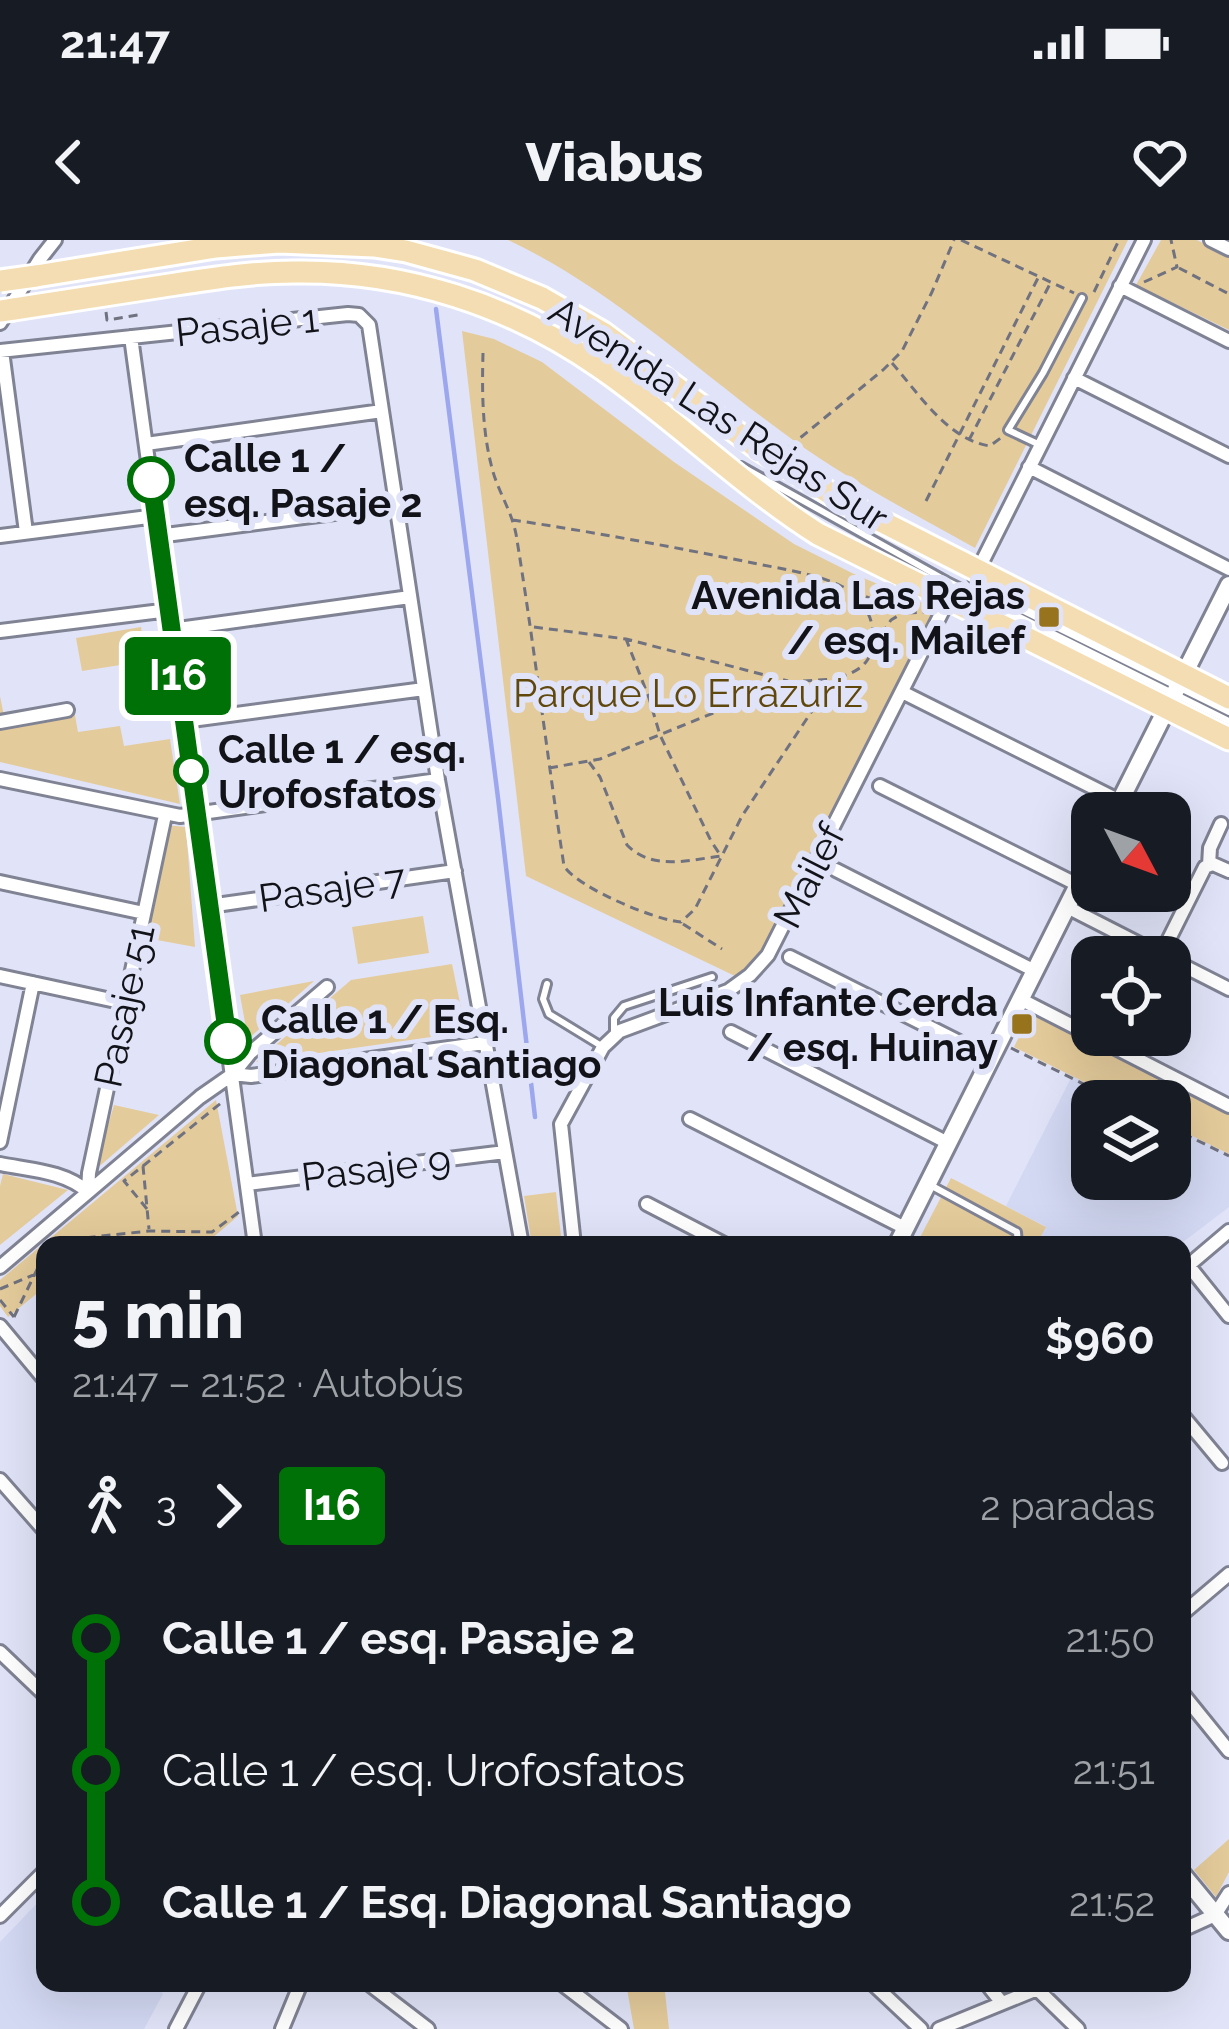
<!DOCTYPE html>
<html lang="es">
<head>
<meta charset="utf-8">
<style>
  :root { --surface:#171b24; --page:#20242c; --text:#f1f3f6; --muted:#9ea1a6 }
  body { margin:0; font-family:Raleway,sans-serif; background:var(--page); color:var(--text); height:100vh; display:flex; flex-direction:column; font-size:45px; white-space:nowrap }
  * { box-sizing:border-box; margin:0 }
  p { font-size:39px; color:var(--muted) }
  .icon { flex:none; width:66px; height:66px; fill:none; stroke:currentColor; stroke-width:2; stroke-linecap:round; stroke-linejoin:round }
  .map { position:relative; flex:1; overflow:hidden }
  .drawer { position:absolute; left:36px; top:996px; width:1155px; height:756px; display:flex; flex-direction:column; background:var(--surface); border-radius:24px; box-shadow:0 12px 48px #0002 }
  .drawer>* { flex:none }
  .badge { padding:0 24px; border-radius:9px; font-size:42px; line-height:78px }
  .needle { width:78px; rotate:131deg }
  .fabs { position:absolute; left:1071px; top:552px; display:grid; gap:24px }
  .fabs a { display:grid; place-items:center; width:120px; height:120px; border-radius:24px; background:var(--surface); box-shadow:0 12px 48px #0002; font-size:60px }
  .map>.badge { position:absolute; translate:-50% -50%; box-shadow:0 0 0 6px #fff }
  .legs { display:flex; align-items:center; gap:18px; height:132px; padding:0 36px; font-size:39px }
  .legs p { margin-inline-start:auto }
  .headline { display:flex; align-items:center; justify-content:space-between; height:204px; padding:0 36px }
  h1 { font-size:66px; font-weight:800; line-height:90px }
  ul { padding:0 36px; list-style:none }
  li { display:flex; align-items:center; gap:42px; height:132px; font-size:45px }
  li i { display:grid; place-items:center; width:18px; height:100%; margin:0 15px; background:currentColor }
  li i::after { content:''; width:30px; height:30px; margin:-15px; border:9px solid; border-radius:50%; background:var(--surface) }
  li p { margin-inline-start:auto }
  li:first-child i { background:linear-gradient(#0000 50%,currentColor 0) }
  li:last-child i { background:linear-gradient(currentColor 50%,#0000 0) }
  .status { display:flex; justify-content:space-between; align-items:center; height:84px; padding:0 60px; background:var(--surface); direction:ltr }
  .status svg { height:33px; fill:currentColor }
  header { display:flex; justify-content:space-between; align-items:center; height:156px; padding:0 36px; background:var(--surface); font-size:54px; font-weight:800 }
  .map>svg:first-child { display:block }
  .built { fill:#d3d8f3 }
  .green { fill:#e4cb9b }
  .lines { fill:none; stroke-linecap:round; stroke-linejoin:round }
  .stream { stroke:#9da7ee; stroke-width:4.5 }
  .service-casing { stroke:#808394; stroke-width:12 }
  .minor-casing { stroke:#808394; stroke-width:18 }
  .tertiary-casing { stroke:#808394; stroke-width:22 }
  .primary-casing { stroke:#fff; stroke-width:27 }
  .path { stroke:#70727f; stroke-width:3; stroke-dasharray:9 6; stroke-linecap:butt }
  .service { stroke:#fff; stroke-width:6 }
  .minor { stroke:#fff; stroke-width:12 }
  .tertiary { stroke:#fff; stroke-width:16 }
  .primary { stroke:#f4ddb2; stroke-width:21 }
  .primary-bridge-casing { stroke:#fff; stroke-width:27; stroke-linecap:butt }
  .primary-bridge { stroke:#f4ddb2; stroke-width:21 }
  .line-1-casing { stroke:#fff; stroke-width:27 }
  .line-1 { stroke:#007106; stroke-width:18 }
  .stop-1-dot { fill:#fff; stroke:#007106; stroke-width:6 }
  .poi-dot { fill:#98731d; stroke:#e1e4f8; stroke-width:4.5 }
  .labels { text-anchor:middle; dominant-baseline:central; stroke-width:12; stroke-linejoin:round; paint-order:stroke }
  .street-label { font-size:39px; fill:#121319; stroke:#e1e4f8 }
  .stop-label { font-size:39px; font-weight:bold; fill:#121319; stroke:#e1e4f8; text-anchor:start }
  .poi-label { font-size:39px; font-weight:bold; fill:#121319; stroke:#e1e4f8; text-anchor:end }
  .park-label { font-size:39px; fill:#60470c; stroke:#e1e4f8 }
</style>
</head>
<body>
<div class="status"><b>21:47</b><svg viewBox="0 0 49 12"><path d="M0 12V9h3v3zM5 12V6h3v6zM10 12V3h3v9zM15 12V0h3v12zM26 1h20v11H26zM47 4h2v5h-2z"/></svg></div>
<header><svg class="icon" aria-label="back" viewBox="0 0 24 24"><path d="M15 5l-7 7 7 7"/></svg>Viabus<svg class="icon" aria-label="heart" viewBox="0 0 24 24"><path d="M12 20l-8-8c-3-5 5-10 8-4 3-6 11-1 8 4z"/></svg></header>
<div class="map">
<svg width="1229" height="1789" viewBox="0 0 1229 1789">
  <rect width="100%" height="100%" fill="#e1e4f8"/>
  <path class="built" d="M1072,836L1122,861H1092V939H1170V885L1229,914V967L1179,1005H1036L1045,986L1006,966Z
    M45,1655V1743H152L163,1754L144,1789H0V1702Z"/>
  <path class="green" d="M508,0H1128L975,308C914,274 850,241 793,200C698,132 614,50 508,0Z
    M1161,0H1197L1229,17V90L1136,45Z
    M462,91L494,99L542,122L674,222L794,304L854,334L937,369L765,708L737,737L526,636Z
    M141,387L146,421L82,431L76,398Z
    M0,456L4,476L73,464L78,492L120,486L124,506L170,499L180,564L0,522Z
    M165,585L186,587L195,707L146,698Z
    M423,676L429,713L358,724L352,687Z
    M452,724L466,792L256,822L351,740Z
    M314,741L248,799L240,755Z
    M1033,768L1229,868V914L1170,885V861H1122L1014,807Z
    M216,860L238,976L204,1005H45V1047L8,1077L0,1066V1040Z
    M114,865L159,875L95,930Z
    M3,934L68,950L0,1005V946Z
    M951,938L1046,987L1036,1005H916Z
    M556,952L562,1005H532L524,956Z
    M1229,1599V1632L1216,1657L1194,1630Z
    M626,1743H664L669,1789H634Z"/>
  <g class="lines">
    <path class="stream" d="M436,69L498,558L535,877"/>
    <defs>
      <path id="service" d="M1040,205L1008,190L1043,133L1082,58
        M741,226L947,341L1229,481
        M972,338L1022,370L1229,472
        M547,744L543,759L549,774L603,807
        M614,792V778L624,766L712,737
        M932,946L1017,992L1018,1005"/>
      <path id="minor" d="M1211,0L1229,9
        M1120,46L1229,101
        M0,83L40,19L55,0
        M131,97L255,1005
        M0,111L348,74L359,75L369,85L438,540L522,1005
        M2,111L26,292
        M1074,138L1229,216
        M146,204L382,171
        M1029,227L1229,329
        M0,296L156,276
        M158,296L396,265
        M979,328L1144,0
        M171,390L410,357
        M0,391L169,370
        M902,452L1120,561
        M184,481L424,449
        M0,482L67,470
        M0,539L180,576L438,540
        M880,546L1078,645
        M1209,625L1210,608L1221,584
        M836,630L1035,731
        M0,642L144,673
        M209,666L455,631
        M1067,667L1165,717
        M1161,715L1205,627L1213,624L1229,631
        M790,717L991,818
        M1170,719L1229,749
        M0,736L125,763
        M1020,759L1229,866
        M731,792L948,903
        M233,834L251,836L484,803
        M690,879L905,988
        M0,902L33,743
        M0,924C30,930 65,931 88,952
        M247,944L505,912
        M88,952L89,933L164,580
        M647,964L726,1005
        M574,1005L561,884L603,807L620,791L728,751L750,735L768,715L948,360
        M1188,1025L1229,1076
        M0,1027L200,857L233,834L250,813L327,747
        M1183,1030L1229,991
        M0,1086L45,1140
        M1182,1175L1222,1223
        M0,1240L45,1291
        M1182,1374L1229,1334
        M0,1412L45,1455
        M1182,1453L1229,1511
        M0,1676L45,1631
        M1182,1690L1215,1675L1229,1653
        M368,1743L428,1789
        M561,1743L621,1789
        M872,1743L921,1789
        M986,1743L1002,1763
        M1037,1749L1078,1789
        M176,1789L200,1743
        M282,1789L301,1743
        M939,1789L1052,1743"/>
      <path id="tertiary" d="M1114,573L1229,345
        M897,1005L1092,617
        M1182,1634L1229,1691"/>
      <path id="primary" d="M36,36L216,7L279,2L374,6L406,11L475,30L542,58L603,93L759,209L847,264L1229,458
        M14,69C68,61 122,52 176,44C215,38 254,32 294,32C404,30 511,65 601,128C676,180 741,245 818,294L1229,499"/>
    </defs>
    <use href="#service" class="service-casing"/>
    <use href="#minor" class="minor-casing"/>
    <use href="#tertiary" class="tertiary-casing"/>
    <use href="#primary" class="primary-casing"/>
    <path class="path" d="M961,0L1074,53
      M1179,28L1229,54
      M1144,42L1177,27L1171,0
      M1094,52L1119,0
      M106,72L107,80L138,75L139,80
      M483,113C482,149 482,188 491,224C496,248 511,269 516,294C534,404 547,515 564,626C578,648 655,680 681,682L695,669L742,576L830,444C842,434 859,434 868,419C880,397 871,367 851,352C828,335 781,329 753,323C673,307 594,292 513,280
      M892,123C919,154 948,200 990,206L1002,197
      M969,200L1051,42
      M789,207L883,130L902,111L932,52L954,0
      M926,261L1039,36
      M852,351L907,373L928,372
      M534,387L626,399L788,441
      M873,407L891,380L901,374
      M589,522L600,537L627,605C652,631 689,620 721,616L711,601L660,495L649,458L626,399
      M549,528L600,519L790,442L834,439
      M683,684L722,709
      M1011,808L1118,861
      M1170,887L1229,916
      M143,926L221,863
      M147,969L124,941L143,926L149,989
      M74,1005L83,998L149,991L212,992L239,972
      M0,1049L45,1030
      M0,1060L14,1077
      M14,1077L45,1013"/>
    <use href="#service" class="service"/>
    <use href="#minor" class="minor"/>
    <use href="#tertiary" class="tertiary"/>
    <use href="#primary" class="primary"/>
    <defs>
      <path id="primary-bridge" d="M0,41L36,36
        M0,71L14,69"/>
    </defs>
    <use href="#primary-bridge" class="primary-bridge-casing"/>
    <use href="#primary-bridge" class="primary-bridge"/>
  </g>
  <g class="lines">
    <defs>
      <path id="line-1" d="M151,240L228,801"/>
    </defs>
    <use href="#line-1" class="line-1-casing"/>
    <use href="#line-1" class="line-1"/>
  </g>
  <g class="stop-1-dot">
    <circle cx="151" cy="240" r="21"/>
    <circle cx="191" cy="531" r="15"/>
    <circle cx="228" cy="801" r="21"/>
  </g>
  <g class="poi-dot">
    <rect x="1037" y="365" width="24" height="24" rx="6"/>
    <rect x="1010" y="772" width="24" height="24" rx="6"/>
  </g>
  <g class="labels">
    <g class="street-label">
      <text transform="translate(247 85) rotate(-6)">Pasaje 1</text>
      <text transform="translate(719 174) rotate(33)">Avenida Las Rejas Sur</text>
      <text transform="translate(809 636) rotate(-63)">Mailef</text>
      <text transform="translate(332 648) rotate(-8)">Pasaje 7</text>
      <text transform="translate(124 766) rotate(-78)">Pasaje 51</text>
      <text transform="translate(376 928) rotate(-7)">Pasaje 9</text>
    </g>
    <g class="stop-label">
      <text x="184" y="218">Calle 1 /<tspan x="184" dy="45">esq. Pasaje 2</tspan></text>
      <text x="218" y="509">Calle 1 / esq.<tspan x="218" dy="45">Urofosfatos</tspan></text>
      <text x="261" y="779">Calle 1 / Esq.<tspan x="261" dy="45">Diagonal Santiago</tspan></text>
    </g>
    <g class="poi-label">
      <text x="1025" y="355">Avenida Las Rejas<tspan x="1025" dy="45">/ esq. Mailef</tspan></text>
      <text x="998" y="762">Luis Infante Cerda<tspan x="998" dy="45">/ esq. Huinay</tspan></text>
    </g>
    <g class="park-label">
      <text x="688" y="453">Parque Lo Errázuriz</text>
    </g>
  </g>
</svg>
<div class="fabs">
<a><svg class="needle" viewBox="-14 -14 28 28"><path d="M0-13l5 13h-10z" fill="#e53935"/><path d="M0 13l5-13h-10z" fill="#9ea1a6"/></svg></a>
<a><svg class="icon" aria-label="locate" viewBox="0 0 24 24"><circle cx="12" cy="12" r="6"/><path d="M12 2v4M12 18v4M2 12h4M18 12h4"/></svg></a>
<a><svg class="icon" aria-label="layers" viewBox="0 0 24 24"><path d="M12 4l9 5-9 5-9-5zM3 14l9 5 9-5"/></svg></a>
</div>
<b class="badge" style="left:178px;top:436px;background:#007106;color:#fff">I16</b>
<section class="drawer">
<div class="headline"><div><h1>5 min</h1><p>21:47 – 21:52 · Autobús</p></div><b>$960</b></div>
<div class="legs"><svg class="icon" aria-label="walk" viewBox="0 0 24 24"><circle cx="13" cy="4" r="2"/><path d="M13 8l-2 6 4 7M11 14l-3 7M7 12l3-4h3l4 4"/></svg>3<svg class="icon" aria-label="forward" viewBox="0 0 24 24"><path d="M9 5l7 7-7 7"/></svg><b class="badge" style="background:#007106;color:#fff">I16</b><p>2 paradas</p></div>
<ul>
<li><i style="color:#007106"></i><b>Calle 1 / esq. Pasaje 2</b><p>21:50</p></li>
<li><i style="color:#007106"></i><span>Calle 1 / esq. Urofosfatos</span><p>21:51</p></li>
<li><i style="color:#007106"></i><b>Calle 1 / Esq. Diagonal Santiago</b><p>21:52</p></li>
</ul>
</section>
</div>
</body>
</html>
